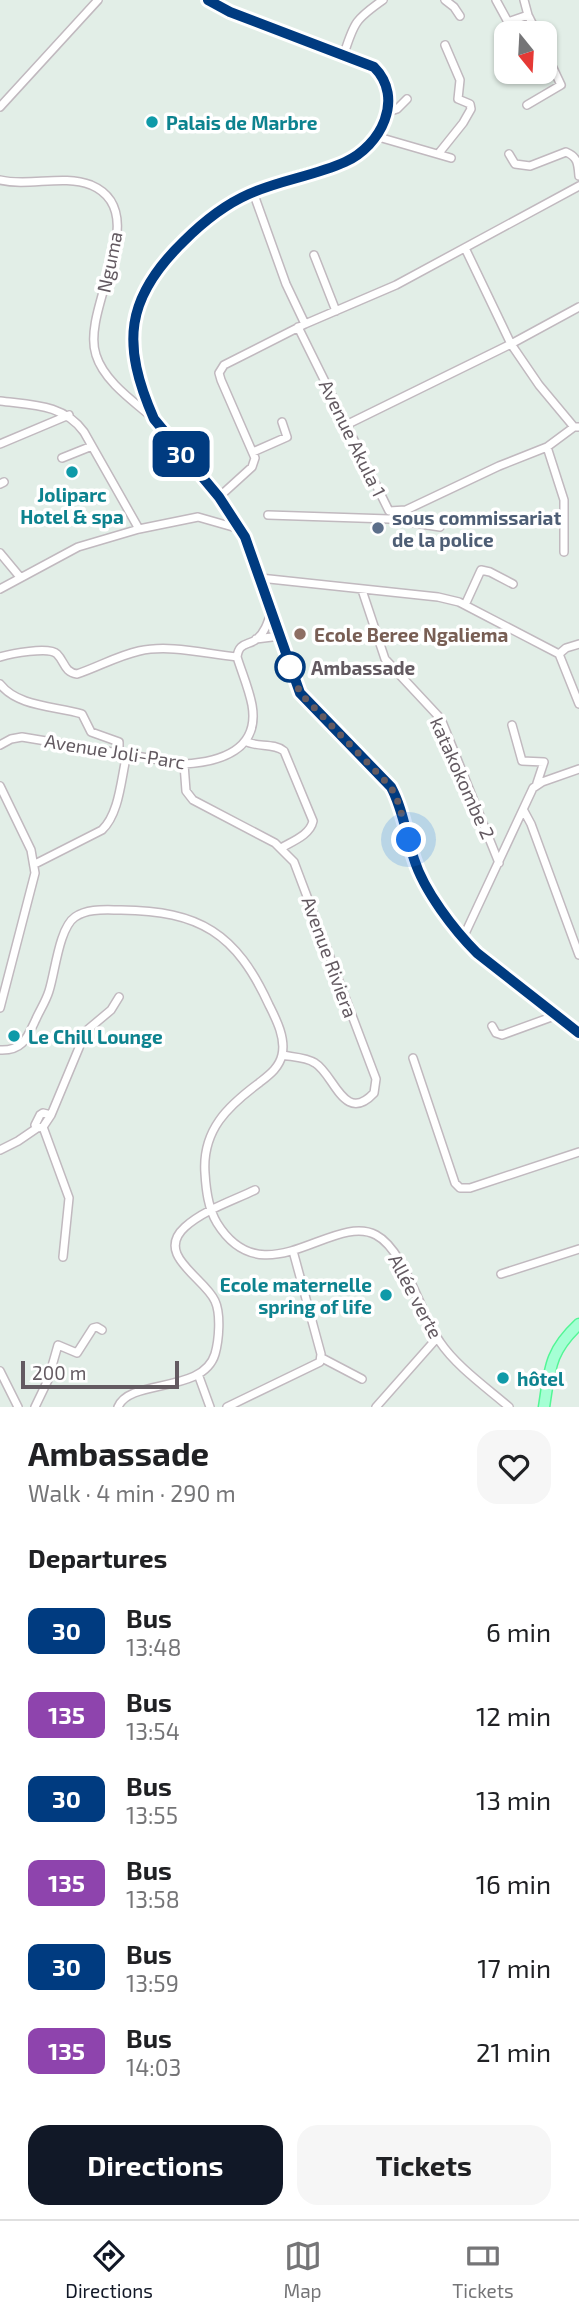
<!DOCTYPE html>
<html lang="en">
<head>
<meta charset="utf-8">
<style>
  :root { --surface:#fff; --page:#f6f6f6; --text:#202124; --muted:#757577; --line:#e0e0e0; --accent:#111827 }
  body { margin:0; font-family:"Exo 2",sans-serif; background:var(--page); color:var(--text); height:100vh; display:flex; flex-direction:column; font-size:26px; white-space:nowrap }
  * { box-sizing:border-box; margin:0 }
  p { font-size:23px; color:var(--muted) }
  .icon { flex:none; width:38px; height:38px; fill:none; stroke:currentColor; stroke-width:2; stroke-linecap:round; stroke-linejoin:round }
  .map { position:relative; height:1407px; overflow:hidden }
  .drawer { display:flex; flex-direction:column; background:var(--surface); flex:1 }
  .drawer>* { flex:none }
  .badge { padding:0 14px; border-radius:10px; font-size:24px; line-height:46px }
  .needle { width:46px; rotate:162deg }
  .tools { position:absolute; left:494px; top:21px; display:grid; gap:14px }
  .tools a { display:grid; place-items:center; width:63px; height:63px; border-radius:14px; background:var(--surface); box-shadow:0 2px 5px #0004; font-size:35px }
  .scale { position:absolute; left:21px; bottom:18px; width:158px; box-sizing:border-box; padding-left:7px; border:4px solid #635a61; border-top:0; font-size:19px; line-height:24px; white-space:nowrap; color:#635a61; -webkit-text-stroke:5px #fff; paint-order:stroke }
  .you { position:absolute; width:35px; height:35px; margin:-18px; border:5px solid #fff; border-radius:50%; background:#1a73e8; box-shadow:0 0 0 10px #1a73e833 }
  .map>.badge { position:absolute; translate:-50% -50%; box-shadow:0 0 0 4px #fff }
  h2 { padding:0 28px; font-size:26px; line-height:63px }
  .round { display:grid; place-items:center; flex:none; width:74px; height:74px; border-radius:21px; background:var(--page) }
  .summary { display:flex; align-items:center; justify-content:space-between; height:119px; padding:0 28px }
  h1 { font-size:33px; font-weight:700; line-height:52px }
  .cta { display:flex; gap:14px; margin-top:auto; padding:14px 28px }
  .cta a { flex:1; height:80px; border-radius:21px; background:var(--accent); color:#fff; font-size:28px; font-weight:700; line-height:80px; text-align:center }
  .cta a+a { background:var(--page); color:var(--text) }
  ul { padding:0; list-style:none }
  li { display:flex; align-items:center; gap:21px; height:84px; padding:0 28px }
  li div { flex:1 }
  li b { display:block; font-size:26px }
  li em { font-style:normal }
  li .badge { min-width:77px; font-weight:700; text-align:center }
  .tabs { display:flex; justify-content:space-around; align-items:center; height:98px; border-top:2px solid var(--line); background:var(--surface); font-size:19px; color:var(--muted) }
  .tabs a { display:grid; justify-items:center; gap:4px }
  .tabs .active { color:var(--accent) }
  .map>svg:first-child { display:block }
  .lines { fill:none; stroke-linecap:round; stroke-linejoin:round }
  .minor-casing { stroke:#c1b9bf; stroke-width:10 }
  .major-casing { stroke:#52f695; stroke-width:13 }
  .minor { stroke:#fff; stroke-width:7 }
  .major { stroke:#a5ffd4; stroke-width:10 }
  .line-casing { stroke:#fff; stroke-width:16 }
  .line { stroke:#003b80; stroke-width:10 }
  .walk { stroke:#635a61; stroke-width:7; stroke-dasharray:0 12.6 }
  .culture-dot { fill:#0f9aa8; stroke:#fff; stroke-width:2.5 }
  .service-dot { fill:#5c6f8a; stroke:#fff; stroke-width:2.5 }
  .education-dot { fill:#8d6e63; stroke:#fff; stroke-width:2.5 }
  .stop-dot { fill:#fff; stroke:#003b80; stroke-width:3.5 }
  .labels { text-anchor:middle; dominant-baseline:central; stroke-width:7; stroke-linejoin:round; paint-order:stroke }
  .culture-label { font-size:19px; font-weight:bold; fill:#0d838f; stroke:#fff; text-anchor:start }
  .street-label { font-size:19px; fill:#635a61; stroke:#fff }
  .service-label { font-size:19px; font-weight:bold; fill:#4e5e75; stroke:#fff; text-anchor:start }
  .education-label { font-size:19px; font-weight:bold; fill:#785e54; stroke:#fff; text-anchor:start }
  .stop-label { font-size:19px; font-weight:bold; fill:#635a61; stroke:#fff; text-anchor:start }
</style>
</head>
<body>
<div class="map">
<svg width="579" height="1407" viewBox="0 0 579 1407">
  <rect width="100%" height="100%" fill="#e2eee7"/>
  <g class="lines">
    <defs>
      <path id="minor" d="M445,0L454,7L460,16
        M496,0L508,22L528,15
        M524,0L528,15L537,33
        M344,54C354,22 356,19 383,0
        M527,105L561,85L544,49
        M0,107L98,0
        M388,112L397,109L407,99
        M375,136L451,158
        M439,153L463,123L471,109L470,104L458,99L460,80L445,45
        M509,154L515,164L530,166L566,152C578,157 578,164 579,176
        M0,180C29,187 63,174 91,185C155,212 80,308 96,355C104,381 133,401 153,418
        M253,192L286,284L305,324
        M465,248L511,344L539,385L574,427
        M314,255L336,311
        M298,327L389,511L406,510L499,466L547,447L574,427H579
        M0,401C31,405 64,404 84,432L139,529
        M346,425L511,344L579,307
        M0,444L69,415
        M547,447L564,500V552
        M253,452L287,437L282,422
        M62,458L92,446
        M0,484L4,482
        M219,497L252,467L255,458L221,380L219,373L224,365L305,324L396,285L579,186
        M268,515L389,519L440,527
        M0,553L20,577
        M260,578L438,597L459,602L559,654L579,704
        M0,589L78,547L139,529L198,517L240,529
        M362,590L385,659L441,719L499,863
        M465,605L481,570L490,572L513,584
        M256,639L280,636
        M559,654L566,648L579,644
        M0,657C10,654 49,646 57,654C65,662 64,672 77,674C98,667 117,656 139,651C170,644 206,654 237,657
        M0,684C18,707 55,706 82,714L91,732L119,742V753
        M512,725L522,761L544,762L537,783
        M245,741C257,748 273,742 284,751L313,821C310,835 293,841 281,848
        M0,745L11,739L22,737L184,764C220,762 260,750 252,705C249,689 242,673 237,657C239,642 247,646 257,639C265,632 268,622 271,613
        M184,764L186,791L193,800L275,843L294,862L376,1079L374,1093C344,1125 334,1074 315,1063C306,1057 292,1057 282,1055
        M0,786L31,850L35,873L0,1008
        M524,811L531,824L579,955
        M35,864L102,830C120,813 121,777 127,754
        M463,938L533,788L542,782L579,769
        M492,1026L496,1033L502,1035L557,1015
        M0,1050C23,1051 27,1038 36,1019C40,1010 46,1001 49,991C55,973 59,928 75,917C88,908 106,910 121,910C200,911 236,933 269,1005C276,1019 286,1038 282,1055C279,1068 269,1075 259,1083C228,1106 202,1130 205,1173C206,1190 208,1208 217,1223C264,1299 333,1212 376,1235C405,1250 421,1315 440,1342C456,1366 487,1388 509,1407
        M413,1058L455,1183L460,1188H470L579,1152
        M43,1113L51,1115L43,1127L37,1128L35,1125L40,1115Z
        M51,1115L86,1031L111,1010L119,997
        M43,1127L69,1198L63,1257
        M0,1150L18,1141L37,1128
        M501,1274L579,1249
        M322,1358L362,1379
        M0,1371L18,1407
        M198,1374L210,1407
        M35,1407L48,1380L58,1345L77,1353L93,1328L97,1327L102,1330
        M118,1407C130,1378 203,1394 215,1354C219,1340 221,1314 215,1301C205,1278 154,1255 185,1227C204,1210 232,1201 255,1190
        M227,1407L320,1362L321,1354L293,1251
        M376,1407L437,1338"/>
      <path id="major" d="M208,0L230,12L374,67C407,100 378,145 344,163C312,174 278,180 248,194C223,205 203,222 184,241C124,299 121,344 154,419L219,497L245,537L300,693L391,787C403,809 406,835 414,859C424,891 454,929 477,953L579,1033
        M544,1407C550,1369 549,1352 579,1324"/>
    </defs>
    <use href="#minor" class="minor-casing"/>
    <use href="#major" class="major-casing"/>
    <use href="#minor" class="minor"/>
    <use href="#major" class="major"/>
  </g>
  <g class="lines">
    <defs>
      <path id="line" d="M208,0L230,12L374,67C405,98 381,146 345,162C314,176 280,180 249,194C224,205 203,222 184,241C125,298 121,344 154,419L219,497L245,537L300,693L391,787C403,809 406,835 414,859C424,891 454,930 477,953L579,1033"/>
    </defs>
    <use href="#line" class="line-casing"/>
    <use href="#line" class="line"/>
    <path class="walk" d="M290,667L288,660L300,693L391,787L398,802L409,840"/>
  </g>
  <g class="culture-dot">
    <circle cx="152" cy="122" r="7"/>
    <circle cx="72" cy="472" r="7"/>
    <circle cx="14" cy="1036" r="7"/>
    <circle cx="386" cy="1295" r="7"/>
    <circle cx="503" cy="1378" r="7"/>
  </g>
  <circle class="service-dot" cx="378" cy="528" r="7"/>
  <circle class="education-dot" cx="300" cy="634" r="7"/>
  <circle class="stop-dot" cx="290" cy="667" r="14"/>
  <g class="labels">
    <g class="culture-label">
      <text x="166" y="122">Palais de Marbre</text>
      <text x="72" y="494" text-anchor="middle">Joliparc<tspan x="72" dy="22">Hotel &amp; spa</tspan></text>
      <text x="28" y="1036">Le Chill Lounge</text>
      <text x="372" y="1284" text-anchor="end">Ecole maternelle<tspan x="372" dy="22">spring of life</tspan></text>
      <text x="517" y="1378">hôtel</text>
    </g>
    <g class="street-label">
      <text transform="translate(109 262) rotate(-78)">Nguma</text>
      <text transform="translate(353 438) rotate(64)">Avenue Akula 1</text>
      <text transform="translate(115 751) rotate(9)">Avenue Joli-Parc</text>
      <text transform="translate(463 778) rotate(66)">katakokombe 2</text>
      <text transform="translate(330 957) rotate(70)">Avenue Riviera</text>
      <text transform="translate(416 1296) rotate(62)">Allée verte</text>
    </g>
    <g class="service-label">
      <text x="392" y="517">sous commissariat<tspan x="392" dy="22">de la police</tspan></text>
    </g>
    <g class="education-label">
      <text x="314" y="634">Ecole Beree Ngaliema</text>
    </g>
    <g class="stop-label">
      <text x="311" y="667">Ambassade</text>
    </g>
  </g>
</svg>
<div class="tools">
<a><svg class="needle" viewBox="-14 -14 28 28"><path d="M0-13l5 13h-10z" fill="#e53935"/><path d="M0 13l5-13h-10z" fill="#757577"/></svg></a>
</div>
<div class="scale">200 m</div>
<div class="you" style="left:409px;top:840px"></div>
<b class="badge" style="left:181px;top:454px;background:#003b80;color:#fff">30</b>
</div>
<section class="drawer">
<div class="summary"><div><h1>Ambassade</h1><p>Walk · 4 min · 290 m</p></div><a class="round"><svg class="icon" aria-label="heart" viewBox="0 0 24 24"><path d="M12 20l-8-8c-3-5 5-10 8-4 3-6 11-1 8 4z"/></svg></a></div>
<h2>Departures</h2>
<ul>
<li><span class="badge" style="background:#003b80;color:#fff">30</span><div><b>Bus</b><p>13:48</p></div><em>6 min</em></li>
<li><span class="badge" style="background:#8e44ad;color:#fff">135</span><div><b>Bus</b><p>13:54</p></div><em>12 min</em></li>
<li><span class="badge" style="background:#003b80;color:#fff">30</span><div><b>Bus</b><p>13:55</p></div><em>13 min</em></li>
<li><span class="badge" style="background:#8e44ad;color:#fff">135</span><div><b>Bus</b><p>13:58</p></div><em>16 min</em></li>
<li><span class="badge" style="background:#003b80;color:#fff">30</span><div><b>Bus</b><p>13:59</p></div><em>17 min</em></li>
<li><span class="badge" style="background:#8e44ad;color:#fff">135</span><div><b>Bus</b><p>14:03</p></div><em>21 min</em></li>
</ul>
<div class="cta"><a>Directions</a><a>Tickets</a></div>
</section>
<nav class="tabs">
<a class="active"><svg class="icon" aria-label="directions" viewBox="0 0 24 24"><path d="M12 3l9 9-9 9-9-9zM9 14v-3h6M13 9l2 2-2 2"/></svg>Directions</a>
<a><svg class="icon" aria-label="map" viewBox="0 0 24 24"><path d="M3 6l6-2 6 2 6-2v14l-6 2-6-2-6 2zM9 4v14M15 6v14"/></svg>Map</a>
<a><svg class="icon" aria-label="tickets" viewBox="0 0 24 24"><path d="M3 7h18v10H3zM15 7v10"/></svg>Tickets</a>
</nav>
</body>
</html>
